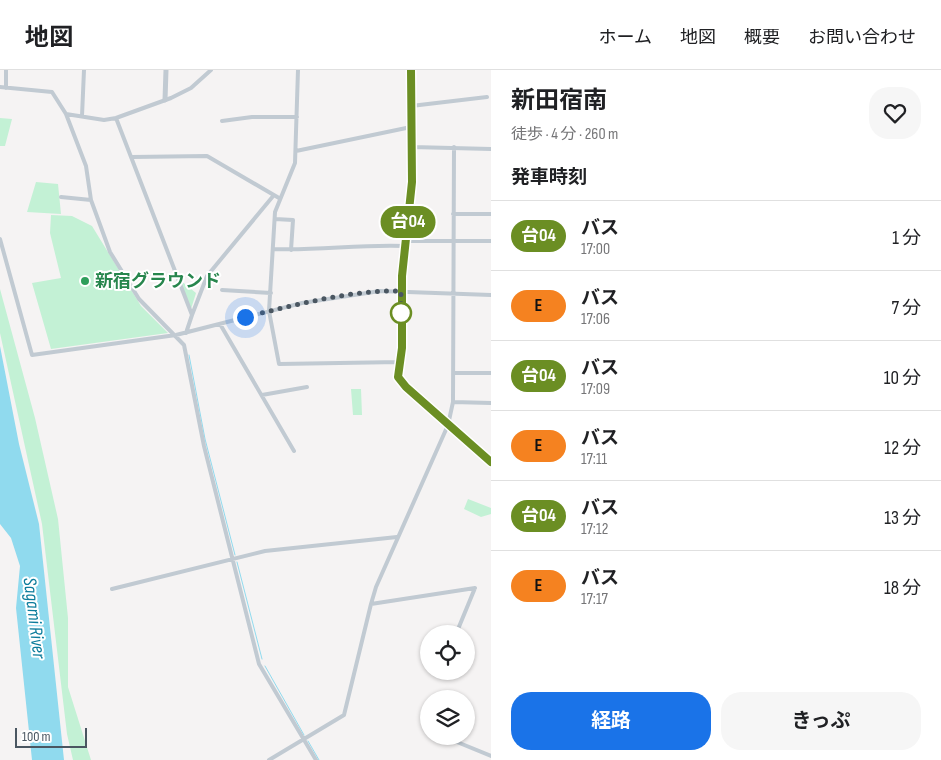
<!DOCTYPE html>
<html lang="ja">
<head>
<meta charset="utf-8">
<style>
  :root { --surface:#fff; --page:#f6f6f6; --text:#202124; --muted:#757577; --line:#e0e0e0; --accent:#1a73e8 }
  body { margin:0; font-family:"Sofia Sans Condensed","Noto Sans JP",sans-serif; background:var(--page); color:var(--text); height:100vh; display:flex; flex-direction:column; font-size:19px; white-space:nowrap }
  * { box-sizing:border-box; margin:0 }
  p { font-size:16px; color:var(--muted) }
  .icon { flex:none; width:28px; height:28px; fill:none; stroke:currentColor; stroke-width:2; stroke-linecap:round; stroke-linejoin:round }
  .map { position:relative; flex:1; overflow:hidden }
  .panel { display:flex; flex-direction:column; background:var(--surface); width:450px }
  .panel>* { flex:none }
  .badge { padding:0 10px; border-radius:16px; font-size:18px; line-height:32px }
  .tools { position:absolute; left:420px; top:555px; display:grid; gap:10px }
  .tools a { display:grid; place-items:center; width:55px; height:55px; border-radius:50%; background:var(--surface); box-shadow:0 1px 4px #0004; font-size:25px }
  .scale { position:absolute; left:15px; bottom:12px; width:72px; box-sizing:border-box; padding-left:5px; border:2px solid #4a5661; border-top:0; font-size:14px; line-height:18px; white-space:nowrap; color:#4a5661; -webkit-text-stroke:4px #fff; paint-order:stroke }
  .you { position:absolute; width:25px; height:25px; margin:-12px; border:4px solid #fff; border-radius:50%; background:#1a73e8; box-shadow:0 0 0 8px #1a73e833 }
  .map>.badge { position:absolute; translate:-50% -50%; box-shadow:0 0 0 2px #fff }
  h2 { padding:0 20px; font-size:19px; line-height:45px }
  .round { display:grid; place-items:center; flex:none; width:52px; height:52px; border-radius:20px; background:var(--page) }
  .headline { display:flex; align-items:center; justify-content:space-between; height:85px; padding:0 20px }
  h1 { font-size:24px; font-weight:700; line-height:38px }
  .primary-button { display:flex; gap:10px; margin-top:auto; padding:10px 20px }
  .primary-button a { flex:1; height:58px; border-radius:20px; background:var(--accent); color:#fff; font-size:20px; font-weight:700; line-height:58px; text-align:center }
  .primary-button a+a { background:var(--page); color:var(--text) }
  ul { padding:0; list-style:none }
  li { display:flex; align-items:center; gap:15px; height:70px; padding:0 20px; border-top:1px solid var(--line) }
  li div { flex:1 }
  li b { display:block; font-size:19px }
  li em { font-style:normal }
  li .badge { min-width:55px; font-weight:700; text-align:center }
  header { display:flex; align-items:center; gap:30px; box-sizing:border-box; height:70px; padding:0 25px; background:var(--surface); border-bottom:1px solid var(--line) }
  header strong { font-size:24px }
  nav { display:flex; gap:28px; margin-inline-start:auto; font-size:18px }
  main { display:flex; flex:1; min-height:0 }
  .map>svg:first-child { display:block }
  .green { fill:#c3f1d5 }
  .water { fill:#90daee }
  .lines { fill:none; stroke-linecap:round; stroke-linejoin:round }
  .stream { stroke:#90daee; stroke-width:1 }
  .minor { stroke:#c1cad2; stroke-width:4 }
  .tertiary { stroke:#c1cad2; stroke-width:5 }
  .line-casing { stroke:#fff; stroke-width:11 }
  .line { stroke:#6b8e23; stroke-width:8 }
  .walk { stroke:#4a5661; stroke-width:5; stroke-dasharray:0 9 }
  .leisure-dot { fill:#2e9e5b; stroke:#fff; stroke-width:2 }
  .stop-dot { fill:#fff; stroke:#6b8e23; stroke-width:2.5 }
  .labels { text-anchor:middle; dominant-baseline:central; stroke-width:4; stroke-linejoin:round; paint-order:stroke }
  .leisure-label { font-size:18px; font-weight:bold; fill:#27864d; stroke:#fff; text-anchor:start }
  .water-label { font-size:19px; font-style:italic; fill:#0c7c9b; stroke:#fff }
</style>
</head>
<body>
<header>
<strong>地図</strong>
<nav><a>ホーム</a><a>地図</a><a>概要</a><a>お問い合わせ</a></nav>
</header>
<main>
<div class="map">
<svg width="491" height="690" viewBox="0 0 491 690">
  <rect width="100%" height="100%" fill="#f5f3f3"/>
  <path class="green" d="M0,48L12,49L5,76H0Z
    M36,112L58,114L61,144L27,142Z
    M51,145L72,146L92,156L141,236L168,263L51,279L32,213L61,208L50,163Z
    M180,210L196,223L191,239Z
    M0,219L35,348L58,449L68,548V617L91,690H73L67,664L42,454L0,263Z
    M351,319H361L362,345H353Z
    M468,429L491,438V444L481,447L464,439Z"/>
  <path class="water" d="M0,276L19,374L39,454L64,690H32L16,538L20,496L11,468L0,454Z"/>
  <g class="lines">
    <path class="stream" d="M189,285L205,369L235,485
      M237,492L262,589
      M265,596L304,665
      M308,671L319,690"/>
    <path class="minor" d="M211,0L191,18L171,28L116,48L104,50L66,44L86,96L91,130L110,182L139,229L184,275L204,376L259,594L316,690
      M298,0L295,93L275,142L269,241L279,294L400,292
      M410,0L412,112L402,206V277L398,307L406,317L491,392
      M0,17L52,22L66,44
      M6,18V0
      M411,36L487,27
      M82,46L84,0
      M116,48L192,245L186,263
      M222,51L252,47H297
      M412,77L491,79
      M296,81L411,57
      M132,87L207,86L279,128
      M61,127L91,130
      M453,144H491
      M275,149L293,150L291,180
      M0,169L32,285L176,265L302,233L380,221L491,225
      M405,171H491
      M273,179C317,181 360,174 405,176
      M222,220L271,223
      M192,245L207,206L274,125
      M220,254L294,381
      M454,303H491
      M262,325L307,317
      M453,332L491,333
      M112,519L265,481L397,467
      M371,534L376,517L448,355L453,332L454,77
      M456,564L475,518
      M457,672L491,686
      M269,690L344,645L371,534L475,518"/>
    <path class="tertiary" d="M165,30L166,0"/>
  </g>
  <g class="lines">
    <defs>
      <path id="line" d="M411,0L412,112L402,206V278L398,307L406,317L491,392"/>
    </defs>
    <use href="#line" class="line-casing"/>
    <use href="#line" class="line"/>
    <path class="walk" d="M245,247C296,235 349,220 401,221V247V243"/>
  </g>
  <circle class="leisure-dot" cx="85" cy="211" r="5"/>
  <circle class="stop-dot" cx="401" cy="243" r="10"/>
  <g class="labels">
    <g class="leisure-label">
      <text x="95" y="211">新宿グラウンド</text>
    </g>
    <g class="water-label">
      <text transform="translate(34 548) rotate(83)">Sagami River</text>
    </g>
  </g>
</svg>
<div class="tools">
<a><svg class="icon" aria-label="locate" viewBox="0 0 24 24"><circle cx="12" cy="12" r="6"/><path d="M12 2v4M12 18v4M2 12h4M18 12h4"/></svg></a>
<a><svg class="icon" aria-label="layers" viewBox="0 0 24 24"><path d="M12 4l9 5-9 5-9-5zM3 14l9 5 9-5"/></svg></a>
</div>
<div class="scale">100 m</div>
<div class="you" style="left:245px;top:247px"></div>
<b class="badge" style="left:408px;top:152px;background:#6b8e23;color:#fff">台04</b>
</div>
<section class="panel">
<div class="headline"><div><h1>新田宿南</h1><p>徒歩 · 4 分 · 260 m</p></div><a class="round"><svg class="icon" aria-label="heart" viewBox="0 0 24 24"><path d="M12 20l-8-8c-3-5 5-10 8-4 3-6 11-1 8 4z"/></svg></a></div>
<h2>発車時刻</h2>
<ul>
<li><span class="badge" style="background:#6b8e23;color:#fff">台04</span><div><b>バス</b><p>17:00</p></div><em>1 分</em></li>
<li><span class="badge" style="background:#f58220;color:#111">E</span><div><b>バス</b><p>17:06</p></div><em>7 分</em></li>
<li><span class="badge" style="background:#6b8e23;color:#fff">台04</span><div><b>バス</b><p>17:09</p></div><em>10 分</em></li>
<li><span class="badge" style="background:#f58220;color:#111">E</span><div><b>バス</b><p>17:11</p></div><em>12 分</em></li>
<li><span class="badge" style="background:#6b8e23;color:#fff">台04</span><div><b>バス</b><p>17:12</p></div><em>13 分</em></li>
<li><span class="badge" style="background:#f58220;color:#111">E</span><div><b>バス</b><p>17:17</p></div><em>18 分</em></li>
</ul>
<div class="primary-button"><a>経路</a><a>きっぷ</a></div>
</section>
</main>
</body>
</html>
